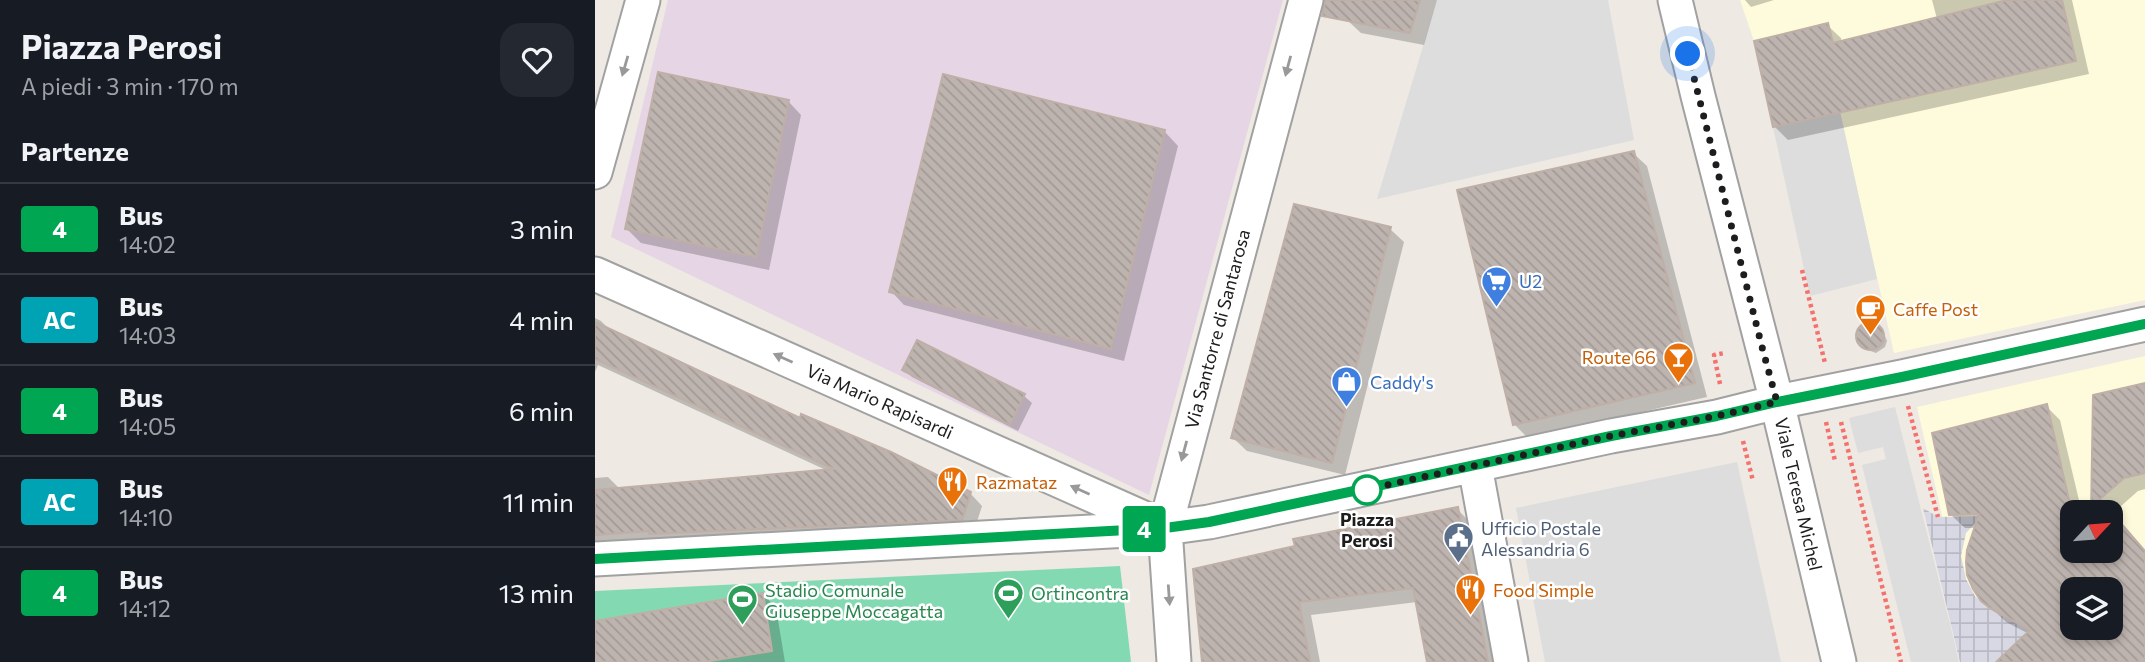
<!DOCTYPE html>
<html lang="it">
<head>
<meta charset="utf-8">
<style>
  :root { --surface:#171b24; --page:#242831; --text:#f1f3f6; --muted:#9ea1a6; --line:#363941 }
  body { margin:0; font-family:Commissioner,sans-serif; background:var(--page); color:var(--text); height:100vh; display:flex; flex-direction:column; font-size:26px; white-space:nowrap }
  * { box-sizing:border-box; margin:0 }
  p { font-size:23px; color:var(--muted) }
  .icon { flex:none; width:38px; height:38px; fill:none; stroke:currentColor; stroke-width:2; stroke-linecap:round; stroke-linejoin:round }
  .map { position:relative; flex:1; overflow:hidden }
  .drawer { display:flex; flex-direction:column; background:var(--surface); width:595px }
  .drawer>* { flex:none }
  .badge { padding:0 14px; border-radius:5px; font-size:24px; line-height:46px }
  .needle { width:46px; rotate:64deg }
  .tools { position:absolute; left:1465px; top:500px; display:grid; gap:14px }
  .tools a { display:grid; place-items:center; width:63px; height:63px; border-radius:14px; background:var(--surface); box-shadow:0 4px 10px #0003; font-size:35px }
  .you { position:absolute; width:35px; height:35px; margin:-18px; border:5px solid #fff; border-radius:50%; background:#1a73e8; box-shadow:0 0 0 10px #1a73e833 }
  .map>.badge { position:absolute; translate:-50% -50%; box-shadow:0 0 0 4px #fff }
  h2 { padding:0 21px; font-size:26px; line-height:63px }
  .round { display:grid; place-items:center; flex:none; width:74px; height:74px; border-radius:21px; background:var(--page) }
  .head { display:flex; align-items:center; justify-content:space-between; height:119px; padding:0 21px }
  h1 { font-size:33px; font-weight:700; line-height:52px }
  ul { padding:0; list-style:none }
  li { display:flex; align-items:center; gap:21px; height:91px; padding:0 21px; border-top:2px solid var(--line) }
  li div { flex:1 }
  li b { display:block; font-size:26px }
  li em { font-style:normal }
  li .badge { min-width:77px; font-weight:700; text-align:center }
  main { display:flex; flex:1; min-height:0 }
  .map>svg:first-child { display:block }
  .industrial { fill:#e6d5e4 }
  .education { fill:#fefbdc; fill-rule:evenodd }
  .pitch { fill:#83dab2 }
  .parking { fill:#ddd }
  .plaza { fill:url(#plaza-grid) }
  .shadow { fill:#0003; fill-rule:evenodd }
  .building { fill:url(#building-back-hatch); stroke:#bfafa6; stroke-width:2; fill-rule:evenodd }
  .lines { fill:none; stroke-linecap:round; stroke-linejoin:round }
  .street-casing { stroke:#a1a1a1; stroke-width:37 }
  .path { stroke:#f4726d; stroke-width:4.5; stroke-dasharray:3.5 3.5; stroke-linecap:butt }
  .street { stroke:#fff; stroke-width:33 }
  .oneway { fill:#999 }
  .line-casing { stroke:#fff; stroke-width:16 }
  .line { stroke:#00a651; stroke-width:10 }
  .walk { stroke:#1d1d1d; stroke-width:7; stroke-dasharray:0 12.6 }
  .stop-dot { fill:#fff; stroke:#00a651; stroke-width:3.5 }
  .labels { text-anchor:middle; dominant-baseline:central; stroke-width:5; stroke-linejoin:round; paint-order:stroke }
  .shop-label { font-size:18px; fill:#366cbe; stroke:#fff; text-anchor:start }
  .food-label { font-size:18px; fill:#c56008; stroke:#fff; text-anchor:start }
  .street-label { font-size:18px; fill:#1d1d1d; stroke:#fff }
  .stop-label { font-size:18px; font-weight:bold; fill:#1d1d1d; stroke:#fff }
  .service-label { font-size:18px; fill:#4e5e75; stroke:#fff; text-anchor:start }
  .leisure-label { font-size:18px; fill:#27864d; stroke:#fff; text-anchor:start }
</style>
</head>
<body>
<main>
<section class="drawer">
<div class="head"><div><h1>Piazza Perosi</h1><p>A piedi · 3 min · 170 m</p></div><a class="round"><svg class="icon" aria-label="heart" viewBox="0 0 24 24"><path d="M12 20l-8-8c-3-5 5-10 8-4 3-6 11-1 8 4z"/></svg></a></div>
<h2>Partenze</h2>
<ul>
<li><span class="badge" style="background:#00a651;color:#fff">4</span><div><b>Bus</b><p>14:02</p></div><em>3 min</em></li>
<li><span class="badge" style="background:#00a3b4;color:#fff">AC</span><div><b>Bus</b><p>14:03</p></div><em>4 min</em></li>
<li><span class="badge" style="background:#00a651;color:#fff">4</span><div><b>Bus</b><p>14:05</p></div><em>6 min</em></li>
<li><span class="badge" style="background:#00a3b4;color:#fff">AC</span><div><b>Bus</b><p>14:10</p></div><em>11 min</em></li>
<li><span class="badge" style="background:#00a651;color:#fff">4</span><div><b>Bus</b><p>14:12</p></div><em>13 min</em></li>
</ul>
</section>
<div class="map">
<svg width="1550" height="662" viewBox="0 0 1550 662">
  <defs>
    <pattern id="plaza-grid" width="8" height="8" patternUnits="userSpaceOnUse" patternTransform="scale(1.75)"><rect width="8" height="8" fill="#d7d8e3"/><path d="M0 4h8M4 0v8" fill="none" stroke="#b8b9c2"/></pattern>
    <pattern id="building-back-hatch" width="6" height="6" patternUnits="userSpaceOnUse" patternTransform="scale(1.75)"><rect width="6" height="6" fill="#beb4af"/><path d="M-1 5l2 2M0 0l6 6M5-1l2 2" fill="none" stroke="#a39a96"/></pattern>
  </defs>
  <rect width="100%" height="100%" fill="#eee9e3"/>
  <path class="industrial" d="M73,0H688L554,495L16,237Z"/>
  <path class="education" d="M1145,0H1550V300L1299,353L1245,112L1178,127L1159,41Z
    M1550,356V662H1381L1322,407ZM1477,513H1516V551H1477ZM1477,590H1516V628H1477Z"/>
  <path class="pitch" d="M525,566L536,662H0V591Z"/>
  <path class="parking" d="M842,0H1013L1039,140L782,199Z
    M1245,111L1282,279L1215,296L1178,127Z
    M1300,407L1356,628L1364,662H1316L1267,465L1291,459L1288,447L1263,453L1254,418Z
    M1142,462L1186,662H950L921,508Z"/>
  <path class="plaza" d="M1328,508L1343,517L1387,516L1371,533L1366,556L1371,579L1380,596L1396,610L1456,639L1406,662L1403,659L1399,662H1365Z"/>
  <path class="shadow" d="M757,0H842L829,45L766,33L752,20Z
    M1150,0H1179L1156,7Z
    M1337,0H1477L1494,74L1193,140L1179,126L1232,25L1246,38L1247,43L1342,19Z
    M350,76L570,132L583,146L529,361L309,305L296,291Z
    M193,101L206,115L174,270L46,243L32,229Z
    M1038,153L1052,166L1112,397L933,438L919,424Z
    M795,229L809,242L750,475L652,451L638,438Z
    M0,318L6,321L17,332L205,420L375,493L387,506L379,531L0,548V478L13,477L26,490L233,471L3,365L0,372Z
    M1273,323L1284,327L1288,331L1292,341L1290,347L1281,353L1270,349L1266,345L1262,335L1268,325Z
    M323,342L429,396L437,403L423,431L317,377L309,370Z
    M1550,385V489L1543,491L1517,514L1550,551V662H1406L1434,634L1411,622L1388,600L1381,528H1370L1356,515L1451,406L1465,420L1487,513H1477V551H1516V513H1497L1500,396ZM1477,590H1516V628H1477Z
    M862,509L875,522L903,662H834L822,602L716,615L725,662H609L600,571Z
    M168,594L181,608L190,662H0V623Z"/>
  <path class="building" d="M730,0H825L815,33L727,16Z
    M1412,0H1467L1481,61L1178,127L1159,41L1233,23L1238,43Z
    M63,72L194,100L161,257L30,229Z
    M348,74L570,130L516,349L294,292Z
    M1039,151L1100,383L918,425L862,190Z
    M699,204L796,227L737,463L636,438Z
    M1261 336a14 14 0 1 1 28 0a14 14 0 1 1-28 0Z
    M0,322L205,418L206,414L296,452L376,492L367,520L54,534V531L0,535V490L239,469L0,359Z
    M322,340L430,394L415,425L307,370Z
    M1550,383V473L1529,478L1505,499L1550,551V662H1401L1435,630L1396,609L1386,601L1378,589L1372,575L1371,562L1372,550L1384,514L1354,515L1337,433L1452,404L1477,513V551H1487L1489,562L1495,561V551H1516V513H1496L1498,395ZM1477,590H1516V628H1477Z
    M863,507L893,662H832L818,588L704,602L715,662H607L598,569L700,546L698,539Z
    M168,593L177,651L109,662H0V621Z"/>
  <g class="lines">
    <defs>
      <path id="street" d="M1080,0L1103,96L1182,402L1244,662
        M0,172L48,0
        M0,274L564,525
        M880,466L916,662
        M0,559L570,528L614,522L1016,436L1122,417L1182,402L1307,377L1550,324
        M579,662L570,528L711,0"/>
    </defs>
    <use href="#street" class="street-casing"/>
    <path class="path" d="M1207,270L1230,363
      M1125,384L1119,355L1130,353
      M1313,406L1343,517
      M1231,422L1240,461
      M1246,422L1306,662
      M1148,441L1158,481"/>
    <use href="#street" class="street"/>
  </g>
  <defs><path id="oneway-solid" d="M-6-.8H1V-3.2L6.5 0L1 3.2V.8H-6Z" transform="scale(1.75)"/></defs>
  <g class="oneway">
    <use href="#oneway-solid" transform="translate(30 66) rotate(106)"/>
    <use href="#oneway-solid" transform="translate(693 66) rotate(105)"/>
    <use href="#oneway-solid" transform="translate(188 358) rotate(-156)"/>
    <use href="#oneway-solid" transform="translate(589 451) rotate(105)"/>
    <use href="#oneway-solid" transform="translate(485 490) rotate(-156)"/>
    <use href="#oneway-solid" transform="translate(574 595) rotate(86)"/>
  </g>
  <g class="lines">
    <defs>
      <path id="line" d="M0,559L570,528L614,522L1016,436L1122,416L1182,402L1307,377L1550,324"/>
    </defs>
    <use href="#line" class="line-casing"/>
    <use href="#line" class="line"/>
    <path class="walk" d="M772,490L764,491L1016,436L1122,416L1182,402L1167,347L1093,54"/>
  </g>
  <defs>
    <symbol id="supermarket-pin" viewBox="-11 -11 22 30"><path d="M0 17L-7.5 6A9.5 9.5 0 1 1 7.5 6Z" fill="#3f7fe0" stroke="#fff"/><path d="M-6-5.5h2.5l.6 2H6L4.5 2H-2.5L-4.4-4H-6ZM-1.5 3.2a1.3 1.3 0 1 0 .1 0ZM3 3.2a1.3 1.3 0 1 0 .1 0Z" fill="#fff"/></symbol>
    <symbol id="cafe-pin" viewBox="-11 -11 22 30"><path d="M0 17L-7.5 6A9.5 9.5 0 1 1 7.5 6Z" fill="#e8710a" stroke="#fff"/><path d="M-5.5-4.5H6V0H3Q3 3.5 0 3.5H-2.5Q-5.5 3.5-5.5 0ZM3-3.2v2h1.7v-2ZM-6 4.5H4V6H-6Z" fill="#fff"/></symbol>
    <symbol id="bar-pin" viewBox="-11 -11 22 30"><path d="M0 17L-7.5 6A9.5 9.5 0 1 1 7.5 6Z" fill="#e8710a" stroke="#fff"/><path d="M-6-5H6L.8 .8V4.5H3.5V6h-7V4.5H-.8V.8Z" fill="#fff"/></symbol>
    <symbol id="shop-pin" viewBox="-11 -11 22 30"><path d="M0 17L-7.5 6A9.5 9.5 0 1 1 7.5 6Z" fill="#3f7fe0" stroke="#fff"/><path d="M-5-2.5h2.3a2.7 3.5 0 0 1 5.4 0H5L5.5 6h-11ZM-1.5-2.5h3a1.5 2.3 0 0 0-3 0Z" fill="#fff"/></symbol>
    <symbol id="restaurant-pin" viewBox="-11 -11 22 30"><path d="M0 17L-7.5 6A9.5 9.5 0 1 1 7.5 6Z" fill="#e8710a" stroke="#fff"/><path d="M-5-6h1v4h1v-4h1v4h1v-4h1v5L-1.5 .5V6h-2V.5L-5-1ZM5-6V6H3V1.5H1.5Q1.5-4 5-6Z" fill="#fff"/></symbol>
    <symbol id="civic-pin" viewBox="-11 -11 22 30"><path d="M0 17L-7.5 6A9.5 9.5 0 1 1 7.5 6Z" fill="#5c6f8a" stroke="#fff"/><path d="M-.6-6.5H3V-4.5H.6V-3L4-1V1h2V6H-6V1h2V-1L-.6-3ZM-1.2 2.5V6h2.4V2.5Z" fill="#fff"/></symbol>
    <symbol id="stadium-pin" viewBox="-11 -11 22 30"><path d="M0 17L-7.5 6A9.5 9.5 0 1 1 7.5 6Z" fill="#2e9e5b" stroke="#fff"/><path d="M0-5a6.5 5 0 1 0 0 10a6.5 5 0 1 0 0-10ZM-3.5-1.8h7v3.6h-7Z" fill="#fff"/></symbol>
  </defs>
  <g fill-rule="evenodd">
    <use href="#supermarket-pin" x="884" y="264" width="35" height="47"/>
    <use href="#cafe-pin" x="1258" y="292" width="35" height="47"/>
    <use href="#bar-pin" x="1066" y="340" width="35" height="47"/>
    <use href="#shop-pin" x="734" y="364" width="35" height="47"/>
    <use href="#restaurant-pin" x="340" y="464" width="35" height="47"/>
    <use href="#civic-pin" x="846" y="520" width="35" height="47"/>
    <use href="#restaurant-pin" x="858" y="572" width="35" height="47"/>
    <use href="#stadium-pin" x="396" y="576" width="35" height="47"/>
    <use href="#stadium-pin" x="130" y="582" width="35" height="47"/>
  </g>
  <circle class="stop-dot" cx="772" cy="490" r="14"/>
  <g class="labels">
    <g class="shop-label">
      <text x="924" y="281">U2</text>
      <text x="775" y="382">Caddy's</text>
    </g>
    <g class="food-label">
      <text x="1298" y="309">Caffe Post</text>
      <text x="1061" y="357" text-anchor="end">Route 66</text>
      <text x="381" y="482">Razmataz</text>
      <text x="898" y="590">Food Simple</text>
    </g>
    <g class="street-label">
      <text transform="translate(622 329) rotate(-75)">Via Santorre di Santarosa</text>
      <text transform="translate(285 401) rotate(24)">Via Mario Rapisardi</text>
      <text transform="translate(1204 494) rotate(77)">Viale Teresa Michel</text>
    </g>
    <g class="stop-label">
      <text x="772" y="519">Piazza<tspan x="772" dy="21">Perosi</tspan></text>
    </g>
    <g class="service-label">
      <text x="886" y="528">Ufficio Postale<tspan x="886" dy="21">Alessandria 6</tspan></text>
    </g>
    <g class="leisure-label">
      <text x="170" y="590">Stadio Comunale<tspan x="170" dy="21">Giuseppe Moccagatta</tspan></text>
      <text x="436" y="593">Ortincontra</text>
    </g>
  </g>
</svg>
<div class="tools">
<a><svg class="needle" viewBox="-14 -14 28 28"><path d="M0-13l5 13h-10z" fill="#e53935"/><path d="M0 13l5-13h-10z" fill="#9ea1a6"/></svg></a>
<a><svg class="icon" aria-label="layers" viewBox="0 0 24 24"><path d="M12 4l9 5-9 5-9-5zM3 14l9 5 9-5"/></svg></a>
</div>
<div class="you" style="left:1093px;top:54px"></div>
<b class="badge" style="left:549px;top:529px;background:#00a651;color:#fff">4</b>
</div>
</main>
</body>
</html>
